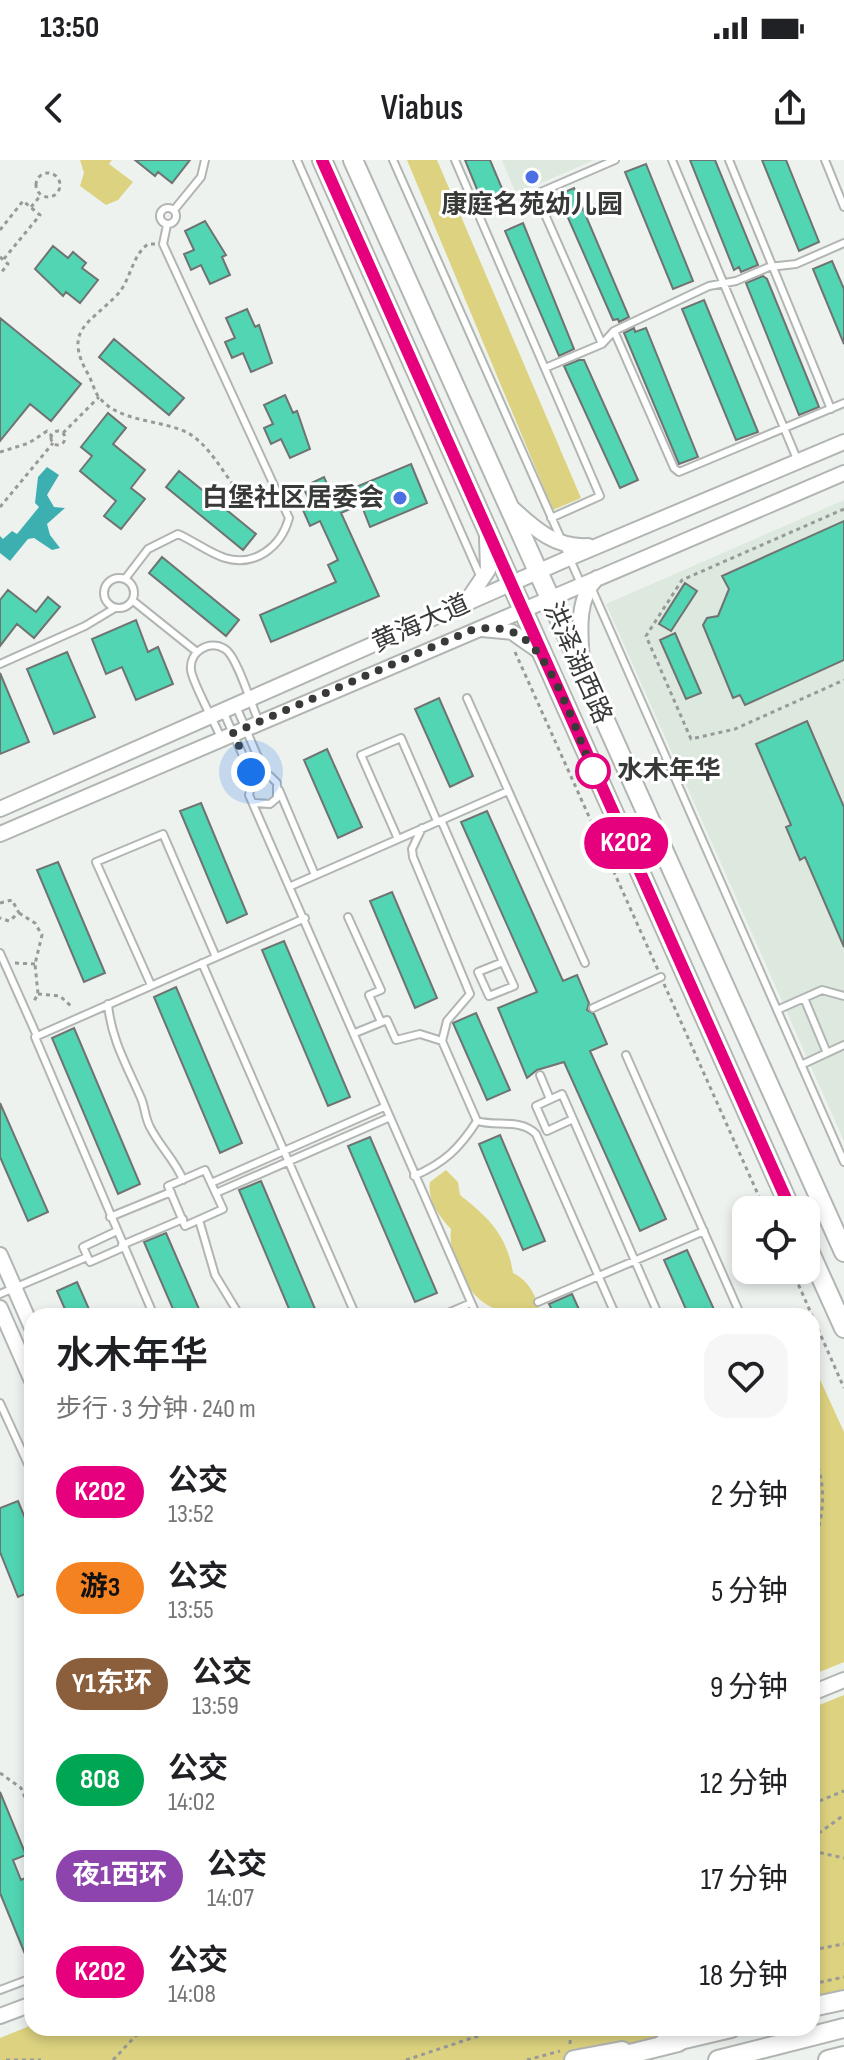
<!DOCTYPE html>
<html lang="zh">
<head>
<meta charset="utf-8">
<style>
  :root { --surface:#fff; --page:#f6f6f6; --text:#202124; --muted:#757577 }
  body { margin:0; font-family:"Sofia Sans Condensed","Noto Sans SC",sans-serif; background:var(--page); color:var(--text); height:100vh; display:flex; flex-direction:column; font-size:30px; white-space:nowrap }
  * { box-sizing:border-box; margin:0 }
  p { font-size:26px; color:var(--muted) }
  .icon { flex:none; width:44px; height:44px; fill:none; stroke:currentColor; stroke-width:2; stroke-linecap:round; stroke-linejoin:round }
  .map { position:relative; flex:1; overflow:hidden }
  .details { position:absolute; left:24px; top:1148px; width:796px; height:728px; display:flex; flex-direction:column; background:var(--surface); border-radius:24px; box-shadow:0 4px 12px #0003 }
  .details>* { flex:none }
  .badge { padding:0 16px; border-radius:26px; font-size:28px; line-height:52px }
  .buttons { position:absolute; left:732px; top:1036px; display:grid; gap:16px }
  .buttons a { display:grid; place-items:center; width:88px; height:88px; border-radius:16px; background:var(--surface); box-shadow:0 4px 12px #0003; font-size:40px }
  .you { position:absolute; width:40px; height:40px; margin:-20px; border:6px solid #fff; border-radius:50%; background:#1a73e8; box-shadow:0 0 0 12px #1a73e833 }
  .map>.badge { position:absolute; translate:-50% -50%; box-shadow:0 0 0 4px #fff }
  .round { display:grid; place-items:center; flex:none; width:84px; height:84px; border-radius:24px; background:var(--page) }
  .headline { display:flex; align-items:center; justify-content:space-between; height:136px; padding:0 32px }
  h1 { font-size:38px; font-weight:600; line-height:60px }
  ul { padding:0; list-style:none }
  li { display:flex; align-items:center; gap:24px; height:96px; padding:0 32px }
  li div { flex:1 }
  li b { display:block; font-size:30px }
  li em { font-style:normal }
  li .badge { min-width:88px; font-weight:700; text-align:center }
  .status { display:flex; justify-content:space-between; align-items:center; height:56px; padding:0 40px; background:var(--surface); direction:ltr }
  .status svg { height:22px; fill:currentColor }
  header { display:flex; justify-content:space-between; align-items:center; height:104px; padding:0 32px; background:var(--surface); font-size:36px; font-weight:600 }
  .map>svg:first-child { display:block }
  .built { fill:#dde8de }
  .green { fill:#ddd27f }
  .water { fill:#3eafb1 }
  .building { fill:#52d5b3; stroke:#6f7372; stroke-width:2 }
  .lines { fill:none; stroke-linecap:round; stroke-linejoin:round }
  .service-casing { stroke:#b2b6b2; stroke-width:10 }
  .tertiary-casing { stroke:#b2b6b2; stroke-width:18 }
  .primary-casing { stroke:#b2b6b2; stroke-width:22 }
  .trunk-casing { stroke:#b2b6b2; stroke-width:22 }
  .path { stroke:#979a98; stroke-width:3; stroke-dasharray:4 4; stroke-linecap:butt }
  .service { stroke:#fff; stroke-width:6 }
  .tertiary { stroke:#fff; stroke-width:14 }
  .primary { stroke:#fff; stroke-width:18 }
  .trunk { stroke:#fff; stroke-width:18 }
  .line-casing { stroke:#fff; stroke-width:18 }
  .line { stroke:#e6007e; stroke-width:12 }
  .walk { stroke:#383a38; stroke-width:8; stroke-dasharray:0 14.4 }
  .poi-dot { fill:#4c70e3; stroke:#fff; stroke-width:3 }
  .stop-dot { fill:#fff; stroke:#e6007e; stroke-width:4 }
  .labels { text-anchor:middle; dominant-baseline:central; stroke-width:6; stroke-linejoin:round; paint-order:stroke }
  .poi-label { font-size:26px; font-weight:bold; fill:#383a38; stroke:#fff }
  .street-label { font-size:26px; fill:#383a38; stroke:#fff }
  .stop-label { font-size:26px; font-weight:bold; fill:#383a38; stroke:#fff; text-anchor:start }
</style>
</head>
<body>
<div class="status"><b>13:50</b><svg viewBox="0 0 49 12"><path d="M0 12V9h3v3zM5 12V6h3v6zM10 12V3h3v9zM15 12V0h3v12zM26 1h20v11H26zM47 4h2v5h-2z"/></svg></div>
<header><svg class="icon" aria-label="back" viewBox="0 0 24 24"><path d="M15 5l-7 7 7 7"/></svg>Viabus<svg class="icon" aria-label="share" viewBox="0 0 24 24"><path d="M12 15V3M7 8l5-5 5 5M5 13v7h14v-7"/></svg></header>
<div class="map">
<svg width="844" height="1900" viewBox="0 0 844 1900">
  <rect width="100%" height="100%" fill="#eef2ef"/>
  <path class="built" d="M502,0H594L516,34Z
    M844,340V981L606,444Z"/>
  <path class="green" d="M80,0H112L109,4L133,22L118,40L106,45L80,26L84,13Z
    M407,0H437L581,338L553,350Z
    M446,1010L458,1022L460,1035C489,1058 507,1075 513,1113C530,1121 537,1138 541,1156H505L503,1150C472,1148 447,1099 451,1069C439,1056 427,1040 430,1022Z
    M812,1202L844,1272V1502L812,1515Z
    M844,1535V1835L812,1842V1548Z
    M32,1865V1868H715L595,1900H0V1878Z"/>
  <path class="water" d="M47,307L59,315L47,335L54,347L65,348L47,364L50,375L60,388L52,390L34,378L28,379L10,401L0,393V376L3,379L12,371L17,374L39,347L35,343L38,317Z"/>
  <path class="building" d="M135,0H190L172,23L158,12L155,16Z
    M465,0H490L509,45L487,54Z
    M690,0H715L758,105L741,112L739,107L734,110Z
    M762,0H786L819,82L799,91Z
    M646,4L693,121L673,129L625,12Z
    M574,28L629,157L619,162L618,159L613,160L558,35Z
    M205,61L226,95L222,97L230,115L210,124L201,105L191,110L184,94L194,90L185,71Z
    M523,63L574,189L559,196L505,71Z
    M53,86L68,98L73,92L86,103L82,108L98,120L80,143L66,132L63,136L35,109Z
    M832,101L844,129V184L813,109Z
    M763,116L767,119L819,247L799,255L746,123Z
    M704,140L758,272L736,280L682,149Z
    M247,149L255,167L259,165L272,203L251,212L243,193L232,198L225,182L235,178L226,158Z
    M0,158L81,224L51,261L30,244L0,281Z
    M634,168L635,172L646,168L698,297L679,304L624,173Z
    M114,179L184,238L169,255L99,197Z
    M579,200H584L638,320L620,328L564,206Z
    M285,235L293,253L297,251L310,289L290,298L281,279L271,284L264,268L273,264L264,245Z
    M108,253L126,268L113,284L145,310L131,328L145,339L121,369L104,356L116,341L80,311L92,296L81,287Z
    M411,304L427,343L370,367L361,344L341,353L379,436L271,482L260,455L336,422L328,405L338,400L320,361L310,366L303,350L312,346L303,327L324,317L332,335H337Z
    M179,311L256,374L243,390L166,327Z
    M844,361V500L745,545L740,535L733,538L703,465L707,458L718,456L729,429L722,416Z
    M162,397L239,460L226,476L149,413Z
    M685,423L697,431L671,471L659,464Z
    M8,430L36,452L48,437L60,447L34,478L17,464L0,486V440Z
    M136,460L148,492L158,487L173,524L136,540L122,507L106,514L92,479Z
    M675,473L701,533L686,539L660,480Z
    M67,492L95,557L54,574L27,509Z
    M0,513L29,582L0,594Z
    M439,538L473,616L450,627L415,549Z
    M807,561L844,647V787L805,697L800,700L786,667L791,665L756,584Z
    M327,589L362,667L338,678L304,600Z
    M201,643L247,754L227,763L180,651Z
    M487,651L563,821L577,815L589,843L587,850L594,854L607,884L590,891L666,1059L640,1071L564,902L537,910L527,918L498,848L537,832L461,662Z
    M58,702L105,813L84,822L37,710Z
    M392,732L437,838L415,848L370,741Z
    M284,781L350,937L328,946L262,790Z
    M176,827L242,983L220,993L154,837Z
    M476,853L510,930L487,940L453,863Z
    M74,868L140,1024L118,1034L52,878Z
    M0,943L48,1052L28,1061L0,997Z
    M500,975L545,1081L523,1090L479,984Z
    M370,977L437,1133L415,1142L348,986Z
    M261,1021L318,1156H292L239,1030Z
    M166,1073L202,1156H176L144,1082Z
    M687,1090L717,1156H689L664,1100Z
    M77,1122L92,1156H68L57,1131Z
    M572,1134L582,1156H555L549,1144Z
    M18,1341L32,1375V1431L18,1437L0,1392V1348Z
    M0,1632L26,1695L13,1700L21,1720L32,1715V1811L0,1733Z"/>
  <g class="lines">
    <defs>
      <path id="service" d="M297,0L481,418
        M393,0L581,424
        M455,0L600,336L551,358
        M672,0L797,299
        M729,0L831,249
        M825,0L844,47
        M160 56a8 8 0 1 1 16 0a8 8 0 1 1-16 0Z
        M174,50L201,17L205,0
        M614,171L674,308L679,312L844,243
        M602,184L536,34L615,0
        M545,208L602,184L614,171L709,126L736,121L769,107L796,104L844,83
        M104 433a15 15 0 1 1 30 0a15 15 0 1 1-30 0Z
        M125,419L148,389L178,374C194,381 209,393 225,398C255,407 281,387 289,358L163,84L167,65
        M591,427L844,1002
        M132,440L197,492
        M0,504L85,466L115,448
        M467,538L585,803
        M236,546L265,614
        M223,551L253,618
        M221,578C215,563 192,522 191,510C189,492 209,479 225,489C237,496 252,547 259,562
        M279,630L315,715
        M255,643L270,644L277,638V623L270,616L253,618L249,635L477,1156
        M441,660L503,802
        M422,668L412,689L413,697L470,834L447,861L442,881L477,961C497,967 520,958 536,974L616,1156
        M398,679L361,595L401,578L437,661
        M291,726L508,631
        M348,757L381,830L369,835L381,862
        M0,793L37,876
        M503,802L514,826L489,836L478,812Z
        M202,803L356,1156
        M151,825L96,702L163,674L216,797
        M804,838L827,893
        M108,844C111,879 127,906 141,938C145,947 145,958 150,967C160,987 175,1000 183,1020
        M593,848L661,817
        M777,850L822,830L844,836
        M355,873L387,860L396,880L420,874L442,881
        M626,895L741,1156
        M801,905L844,885
        M540,915L550,939
        M562,934L573,959L547,971L536,946Z
        M573,959L659,1156
        M205,1010L223,1049L185,1066L168,1026Z
        M414,1016C444,1003 459,989 477,961
        M211,1023L384,947
        M216,1033L388,958
        M110,1057L171,1032
        M199,1060L215,1115L240,1156
        M117,1071L83,1087L90,1102L124,1087
        M122,1085L183,1059
        M0,1134L87,1097
        M538,1142L704,1071
        M154,1156L35,877L305,758
        M441,1156L471,1143
        M0,1243L32,1313
        M0,1830L32,1818"/>
      <path id="tertiary" d="M513,349C536,370 556,388 588,386
        M467,441L488,410L487,377
        M482,469L512,472L539,491
        M582,501C580,474 576,438 597,418
        M0,649L569,398L844,282
        M0,674L844,313
        M0,1095L32,1168
        M0,1148L32,1221
        M812,1533L844,1520
        M0,1856L32,1844"/>
      <path id="primary" d="M322,0L791,1050
        M353,0L844,1092
        M806,1084L844,1168
        M812,1847L844,1840
        M663,1884L731,1868
        M574,1900L622,1891"/>
      <path id="trunk" d="M606,1900L678,1882
        M718,1900L844,1868
        M828,1900L844,1896"/>
    </defs>
    <use href="#service" class="service-casing"/>
    <use href="#tertiary" class="tertiary-casing"/>
    <use href="#primary" class="primary-casing"/>
    <use href="#trunk" class="trunk-casing"/>
    <path class="path" d="M36 25a12 12 0 1 1 24 0a12 12 0 1 1-24 0Z
      M31,47L41,35
      M0,70L23,41L40,55L3,100
      M155,84H148C131,97 131,120 117,135C89,164 63,170 88,214C92,221 94,230 98,236C118,263 161,259 188,273C209,285 221,310 236,328L266,332
      M0,97L8,104L0,114
      M51 278a7 7 0 1 1 14 0a7 7 0 1 1-14 0Z
      M63,273L99,237
      M0,292L29,283L47,271L52,276
      M0,347L53,283
      M844,349L682,420L646,476L691,579L735,569L844,520
      M515,492L658,810
      M0,743L12,740L19,753L9,761L0,758
      M19,753L35,763L42,775L35,804L38,834L33,843
      M15,803L35,804
      M664,824L765,1050
      M38,834L60,836L73,848
      M792,1110L844,1228
      M812,1292C828,1323 824,1358 812,1389
      M0,1613L21,1628L32,1654
      M812,1644L844,1631
      M812,1678L844,1655
      M812,1691L844,1698
      M812,1790L844,1784
      M812,1824L844,1817
      M621,1874L645,1868
      M570,1884L571,1868
      M6,1900H41
      M113,1900L143,1868
      M406,1900L484,1874L513,1868
      M527,1900L560,1891"/>
    <use href="#service" class="service"/>
    <use href="#tertiary" class="tertiary"/>
    <use href="#primary" class="primary"/>
    <use href="#trunk" class="trunk"/>
  </g>
  <g class="lines">
    <defs>
      <path id="line" d="M322,0L791,1050"/>
    </defs>
    <use href="#line" class="line-casing"/>
    <use href="#line" class="line"/>
    <path class="walk" d="M251,612L233,573L474,469C489,468 503,467 517,474C552,492 577,575 593,611"/>
  </g>
  <g class="poi-dot">
    <circle cx="532" cy="17" r="8"/>
    <circle cx="400" cy="338" r="8"/>
  </g>
  <circle class="stop-dot" cx="593" cy="611" r="16"/>
  <g class="labels">
    <g class="poi-label">
      <text x="532" y="45">康庭名苑幼儿园</text>
      <text x="384" y="338" text-anchor="end">白堡社区居委会</text>
    </g>
    <g class="street-label">
      <text transform="translate(421 464) rotate(-24)">黄海大道</text>
      <text transform="translate(577 503) rotate(66)">洪泽湖西路</text>
    </g>
    <g class="stop-label">
      <text x="617" y="611">水木年华</text>
    </g>
  </g>
</svg>
<div class="buttons">
<a><svg class="icon" aria-label="locate" viewBox="0 0 24 24"><circle cx="12" cy="12" r="6"/><path d="M12 2v4M12 18v4M2 12h4M18 12h4"/></svg></a>
</div>
<div class="you" style="left:251px;top:612px"></div>
<b class="badge" style="left:626px;top:683px;background:#e6007e;color:#fff">K202</b>
<section class="details">
<div class="headline"><div><h1>水木年华</h1><p>步行 · 3 分钟 · 240 m</p></div><a class="round"><svg class="icon" aria-label="heart" viewBox="0 0 24 24"><path d="M12 20l-8-8c-3-5 5-10 8-4 3-6 11-1 8 4z"/></svg></a></div>
<ul>
<li><span class="badge" style="background:#e6007e;color:#fff">K202</span><div><b>公交</b><p>13:52</p></div><em>2 分钟</em></li>
<li><span class="badge" style="background:#f58220;color:#111">游3</span><div><b>公交</b><p>13:55</p></div><em>5 分钟</em></li>
<li><span class="badge" style="background:#8b5e3c;color:#fff">Y1东环</span><div><b>公交</b><p>13:59</p></div><em>9 分钟</em></li>
<li><span class="badge" style="background:#00a651;color:#fff">808</span><div><b>公交</b><p>14:02</p></div><em>12 分钟</em></li>
<li><span class="badge" style="background:#8e44ad;color:#fff">夜1西环</span><div><b>公交</b><p>14:07</p></div><em>17 分钟</em></li>
<li><span class="badge" style="background:#e6007e;color:#fff">K202</span><div><b>公交</b><p>14:08</p></div><em>18 分钟</em></li>
</ul>
</section>
</div>
</body>
</html>
